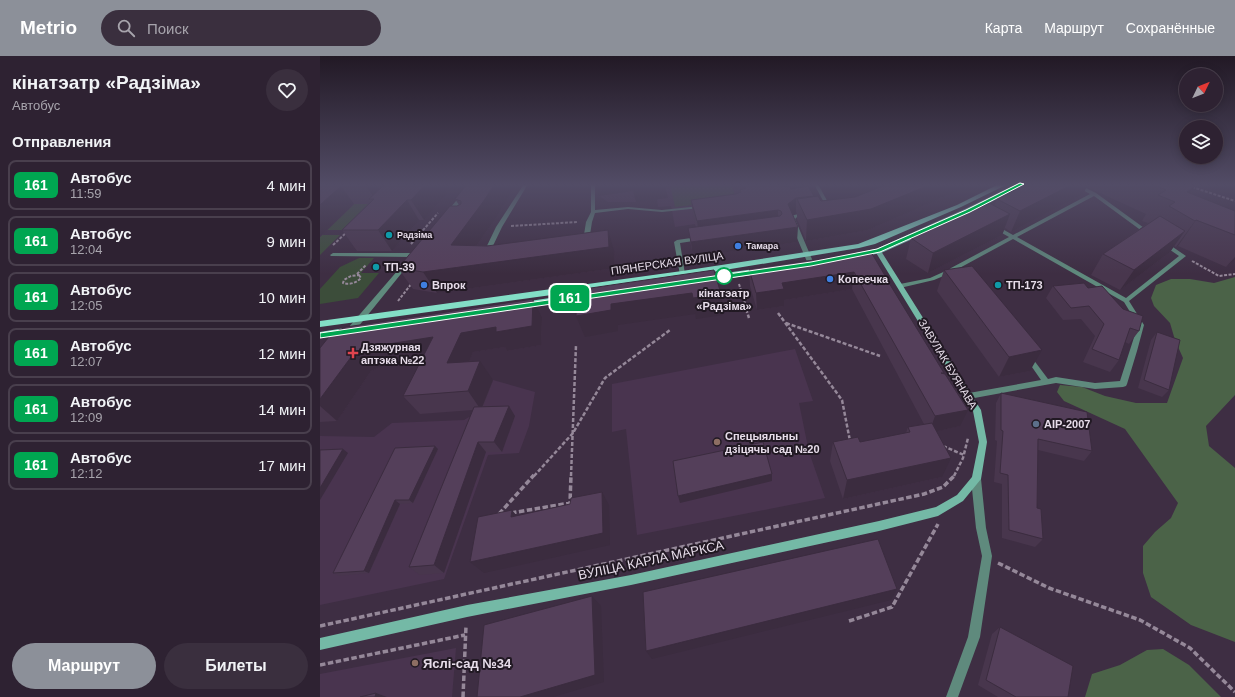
<!DOCTYPE html>
<html lang="ru">
<head>
<meta charset="utf-8">
<style>
  :root { --surface:#2e2232; --page:#3a2f3e; --text:#f1f3f6; --muted:#a7a4ac; --line:#493f4d; --accent:#8c9099 }
  body { margin:0; font-family:Helvetica,sans-serif; background:var(--page); color:var(--text); height:100vh; display:flex; flex-direction:column; font-size:15px; white-space:nowrap }
  * { box-sizing:border-box; margin:0 }
  p { font-size:13px; color:var(--muted) }
  .icon { flex:none; width:22px; height:22px; fill:none; stroke:currentColor; stroke-width:2; stroke-linecap:round; stroke-linejoin:round }
  .map { position:relative; flex:1; overflow:hidden }
  .drawer { display:flex; flex-direction:column; background:var(--surface); width:320px }
  .drawer>* { flex:none }
  .badge { padding:0 8px; border-radius:6px; font-size:14px; line-height:26px }
  .needle { width:26px; rotate:47deg }
  .fabs { position:absolute; left:859px; top:12px; display:grid; gap:8px }
  .fabs a { display:grid; place-items:center; width:44px; height:44px; border-radius:50%; background:var(--surface); box-shadow:0 2px 10px #0003,0 0 0 1px var(--line); font-size:20px }
  .map>.badge { position:absolute; translate:-50% -50%; box-shadow:0 0 0 2px #fff }
  h2 { padding:0 12px; font-size:15px; line-height:36px }
  .round { display:grid; place-items:center; flex:none; width:42px; height:42px; border-radius:21px; background:var(--page) }
  .overview { display:flex; align-items:center; justify-content:space-between; height:68px; padding:0 12px }
  h1 { font-size:19px; font-weight:700; line-height:30px }
  .cta { display:flex; gap:8px; margin-top:auto; padding:8px 12px }
  .cta a { flex:1; height:46px; border-radius:24px; background:var(--accent); color:#fff; font-size:16px; font-weight:700; line-height:46px; text-align:center }
  .cta a+a { background:var(--page); color:var(--text) }
  ul { padding:0; list-style:none }
  li { display:flex; align-items:center; gap:12px; height:50px; margin:0 8px 6px; padding:0 4px; border:2px solid var(--line); border-radius:8px }
  li div { flex:1 }
  li b { display:block; font-size:15px }
  li em { font-style:normal }
  li .badge { min-width:44px; font-weight:700; text-align:center }
  header { display:flex; align-items:center; gap:24px; box-sizing:border-box; height:56px; padding:0 20px; background:var(--accent); color:#fff }
  header strong { font-size:19px }
  nav { display:flex; gap:22px; margin-inline-start:auto; font-size:14px }
  .search { width:280px; height:36px; background:var(--page); display:flex; align-items:center; gap:10px; box-sizing:border-box; padding:0 14px; border-radius:22px; color:var(--muted); font-size:15px }
  main { display:flex; flex:1; min-height:0 }
  .map>svg:first-child { display:block }
  .built { fill:#49344f }
  .green { fill:#3c4d3a }
  .forest { fill:#4b6348 }
  .lines { fill:none; stroke-linecap:round; stroke-linejoin:round }
  .path-far2 { stroke:#958899; stroke-width:2; stroke-dasharray:3 1.5; stroke-linecap:butt }
  .path-far1 { stroke:#958899; stroke-width:2.5; stroke-dasharray:4 2; stroke-linecap:butt }
  .path { stroke:#958899; stroke-width:3.5; stroke-dasharray:5.5 2.5; stroke-linecap:butt }
  .service { fill:#5f8a7d; fill-rule:evenodd }
  .minor { fill:#5f8a7d; fill-rule:evenodd }
  .secondary { fill:#74b9a6; fill-rule:evenodd }
  .primary { fill:#83dec6; fill-rule:evenodd }
  .wall { fill:#48364d }
  .shaded-wall { fill:#3b2c3f }
  .building { fill:#543f5a; stroke:#3b2c3f }
  .line { fill:#00a651; stroke:#fff }
  .culture-dot { fill:#0f9aa8; stroke:#211923; stroke-width:1.5 }
  .shop-dot { fill:#3f7fe0; stroke:#211923; stroke-width:1.5 }
  .stop-dot { fill:#fff; stroke:#00a651; stroke-width:2 }
  .health-dot { fill:#e0444e; stroke:#211923; stroke-width:1.5 }
  .service-dot { fill:#5c6f8a; stroke:#211923; stroke-width:1.5 }
  .education-dot { fill:#8d6e63; stroke:#211923; stroke-width:1.5 }
  .labels { text-anchor:middle; dominant-baseline:central; stroke-width:4; stroke-linejoin:round; paint-order:stroke }
  .far-poi-label { font-size:9px; font-weight:bold; fill:#e7ddea; stroke:#211923; text-anchor:start }
  .street-label { font-size:11px; fill:#e7ddea; stroke:#211923 }
  .poi-label { font-size:11px; font-weight:bold; fill:#e7ddea; stroke:#211923; text-anchor:start }
  .stop-label { font-size:11px; font-weight:bold; fill:#e7ddea; stroke:#211923 }
  .near-street-label { font-size:13px; fill:#e7ddea; stroke:#211923 }
  .near-poi-label { font-size:13px; font-weight:bold; fill:#e7ddea; stroke:#211923; text-anchor:start }
</style>
</head>
<body>
<header>
<strong>Metrio</strong>
<div class="search"><svg class="icon" aria-label="search" viewBox="0 0 24 24"><circle cx="10" cy="10" r="6"/><path d="M15 15l6 6"/></svg>Поиск</div>
<nav><a>Карта</a><a>Маршрут</a><a>Сохранённые</a></nav>
</header>
<main>
<section class="drawer">
<div class="overview"><div><h1>кінатэатр «Радзіма»</h1><p>Автобус</p></div><a class="round"><svg class="icon" aria-label="heart" viewBox="0 0 24 24"><path d="M12 20l-8-8c-3-5 5-10 8-4 3-6 11-1 8 4z"/></svg></a></div>
<h2>Отправления</h2>
<ul>
<li><span class="badge" style="background:#00a651;color:#fff">161</span><div><b>Автобус</b><p>11:59</p></div><em>4 мин</em></li>
<li><span class="badge" style="background:#00a651;color:#fff">161</span><div><b>Автобус</b><p>12:04</p></div><em>9 мин</em></li>
<li><span class="badge" style="background:#00a651;color:#fff">161</span><div><b>Автобус</b><p>12:05</p></div><em>10 мин</em></li>
<li><span class="badge" style="background:#00a651;color:#fff">161</span><div><b>Автобус</b><p>12:07</p></div><em>12 мин</em></li>
<li><span class="badge" style="background:#00a651;color:#fff">161</span><div><b>Автобус</b><p>12:09</p></div><em>14 мин</em></li>
<li><span class="badge" style="background:#00a651;color:#fff">161</span><div><b>Автобус</b><p>12:12</p></div><em>17 мин</em></li>
</ul>
<div class="cta"><a>Маршрут</a><a>Билеты</a></div>
</section>
<div class="map">
<svg width="915" height="641" viewBox="0 0 915 641">
  <rect width="100%" height="100%" fill="#3e2e43"/>
  <path class="built" d="M278,128H473L474,131L467,138L376,170L375,168L355,171L351,150L338,151L337,143L316,146H288L279,140Z
    M475,293L493,345L479,347L489,396L505,442L317,479L306,373L292,376V328Z
    M173,324L215,336L209,370L199,397L168,399L124,523L0,549V380L54,381L72,367L144,364L161,354Z
    M136,592L132,641H0V618Z"/>
  <path class="green" d="M350,128H411L417,144L355,151Z
    M51,146L26,174H7L34,148Z
    M2,179H20L0,199V181Z
    M39,202H54L41,217H59L38,242L0,248V233L20,211Z"/>
  <path class="forest" d="M915,221V339L886,370L889,390L915,412V586L871,569L831,541L823,517V490L835,476L851,462L858,447L805,373L744,345L737,336L740,329L762,331L785,340L816,347H847L863,302L855,284L850,267L834,250L831,242L836,229L851,223H870L894,227Z
    M843,593L869,609L901,641H765L772,618L800,609L827,594Z"/>
  <g class="lines">
    <path class="path-far2" d="M872,131L915,145
      M191,170L258,166
      M91,188L118,157
      M13,189L27,176
      M872,205L899,220L915,218
      M37,218L46,209
      M39,219L41,222C36,227 30,229 23,227L24,224L31,220Z
      M419,228L427,254
      M78,245L92,227"/>
    <path class="path-far1" d="M426,253L429,262
      M458,257L522,344L530,385
      M466,267L560,300
      M623,390L644,399
      M214,420L253,377L285,322L350,274
      M251,420L256,289
      M634,420L643,402L648,382"/>
    <path class="path" d="M191,457L250,447L251,419
      M179,458L214,419
      M678,507L729,532L820,564L870,592L915,636
      M529,565L572,551L618,468
      M0,570L604,438L623,431L635,419
      M0,609L145,579
      M143,641L146,570"/>
    <path class="service" d="M204,128H208L182,171L170,196L167,198L165,197L164,196L176,171Z
      M271,128H275V154L308,151L342,154L380,150L382,151L380,152L342,156L308,153L275,157L272,166L269,185L266,187L263,185L266,166L271,156Z
      M494,128H498L511,152V153L507,152Z
      M752,128H758L776,137L831,177L830,178H826L774,140L697,181L806,242L859,200L843,189V187H847L866,200L809,245L824,269L817,295L807,328L806,330L803,331L775,333L736,327L649,343L646,342L645,340L646,338L649,337L721,324L705,301L708,299H710L728,323L736,321L775,327L800,325L818,269L804,246L693,183L634,215L633,216L614,224L580,232L577,230L580,228L610,222L630,213L631,212L689,181L673,172V170H677L693,179L770,138Z
      M485,157L487,158V160L477,161L475,163L494,208L491,210L488,208L469,163L474,159Z
      M378,181L381,183L380,184L360,187L365,218L364,219H360L354,186L357,184Z
      M13,197H93L96,199L93,201L11,200L10,199Z"/>
    <path class="minor" d="M150,128H156L130,159H126V157Z
      M87,205L90,207L89,208L34,276H28L27,274L28,272L85,206Z
      M656,419L659,420L661,423L666,472L672,500L660,581L638,641H626L648,581L662,500L656,472L651,423L653,420Z"/>
    <path class="secondary" d="M558,193L561,195L661,354L667,386L661,423L643,445L618,460L559,475L311,529L147,561L0,594V582L147,549L311,519L559,465L616,451L637,439L652,421L659,386L653,355L555,195Z"/>
    <path class="primary" d="M679,128H688L641,151L555,188L539,192L362,221L0,271V265L362,215L538,188L637,149Z
      M696,128H705L651,157L561,197L539,201L535,199L536,197L556,193L645,153Z
      M442,212L446,215L445,217L383,226L379,223L383,220Z
      M270,236L274,239L273,241L203,252L199,249L203,246Z
      M25,272L28,273L30,275L28,277L0,282V276Z"/>
  </g>
  <path class="wall" d="M0,128H125L128,133L126,135L127,137L104,164H99L72,195H37L22,174L48,148H34L0,181Z
    M147,128L173,166L157,189L294,195L295,212L117,237L93,233L78,212L137,150L139,149L135,143Z
    M414,128H463L465,131L494,140L501,145L535,141L568,128H653L548,174L486,185L477,163V156L476,157L472,159L477,186L373,201L368,172L376,171L373,159L371,144L417,138Z
    M708,128H768L763,138L691,176L685,172L682,179L608,217L586,203L591,182L665,149L674,150L677,143Z
    M768,128H870L875,130L871,137L915,155V204L906,211L858,190L856,191L854,190L850,196L800,234L771,219L783,198L828,167L822,165L826,158L767,131Z
    M551,196L567,223L566,227L624,318L640,370L617,375L622,421L523,443L510,405L513,386H540L586,377L588,371L604,368L532,233L464,244V250L437,254L430,230L429,213Z
    M624,214L710,315L679,321L617,235Z
    M733,230L768,232L819,275L809,288L805,286L799,304L790,316L763,306L775,280L761,263L743,264L726,242Z
    M222,262L221,289L187,295L185,291L153,296L149,306L173,324L163,351L195,360L182,396H166L124,517L100,519L89,511L153,354L100,358L83,340L102,304L60,311L51,315L17,365L0,366V292Z
    M837,276L849,334L842,341L818,332L831,284Z
    M681,337L772,395L764,405L718,394L717,452L723,483L715,491L682,482V428L674,426L677,385L675,384L676,347Z
    M118,393L93,447L80,448L49,517L19,520L13,517Z
    M680,571L748,641H678L658,629L672,578Z"/>
  <path class="shaded-wall" d="M0,128H38L21,130L34,148L0,181Z
    M47,128H66L56,129L65,142L59,148L46,130Z
    M106,128H125L128,133L126,135L127,137L104,164L91,144Z
    M175,128H196L173,166L143,209L131,189Z
    M276,128H345L348,142L316,146L313,135L279,140Z
    M612,128H653L548,174L486,185L487,164Z
    M753,128H768L763,138L691,176L700,155Z
    M875,130L859,155L867,136Z
    M476,142V157L468,163V148Z
    M87,144L99,164L72,195L58,174Z
    M458,154V169L379,180L377,165Z
    M690,158L682,179L608,217L613,197Z
    M876,164L858,190L856,191L875,165Z
    M478,171L477,186L373,201L371,186Z
    M288,174L294,195L295,212L117,237L103,216Z
    M865,175L850,196L800,234L814,214Z
    M915,201V204L906,211Z
    M534,216L532,233L464,244V250L437,254L436,237L462,227Z
    M567,223L563,241L556,229Z
    M372,237L375,258L298,269V275L265,281L256,260L291,248Z
    M401,238L403,259L376,263L373,242Z
    M213,243L222,262L221,289L187,295L185,291L153,296L141,326L127,307L141,277Z
    M113,281L127,300L60,311L51,315L17,365L0,350V343L34,297L43,292Z
    M722,294L710,315L679,321L689,301Z
    M160,305L173,324L161,354L148,335Z
    M189,350L195,360L182,396L174,386Z
    M648,354L640,370L609,377L615,360Z
    M158,386L166,396L124,517L114,509Z
    M115,390L118,393L93,447L89,444Z
    M23,393L28,397L0,444V432Z
    M631,402L622,421L523,443L527,424Z
    M452,418V425L360,447L358,440Z
    M282,436L289,449L290,489L164,517L150,506Z
    M75,444L80,448L49,517L44,515Z
    M192,454L203,467L191,461Z
    M577,533L571,544L332,603L326,595Z
    M272,540L281,550L284,626L233,641H200Z
    M56,637L67,641H55Z"/>
  <path class="building" d="M4,128H48L46,130H21L0,149V131Z
    M56,128H106L91,144H87L58,174H22L54,143H49L64,129H56Z
    M147,128H175L163,146L131,189L167,190L288,174L289,191L103,216L78,212L130,150H137L141,148V145L135,143Z
    M418,128H463L465,131L470,130L471,133L488,130L494,140L476,142L468,148L478,171L371,186L368,172L460,160L462,158L461,155L458,154L377,165L371,144L416,138L421,136L420,134L426,132L423,129H418Z
    M568,128H612L551,153L487,164L477,143L498,140L501,145L535,141Z
    M708,128H753L700,155L677,143Z
    M832,128H870L875,130L867,136L915,155V179L876,164L875,165L849,150L855,146L838,139L846,134Z
    M669,147L690,158L613,197L591,182L663,148L665,149Z
    M840,160L865,175L814,214L783,198Z
    M551,196L567,223L556,229L569,227L624,317H621L625,318L648,354L615,360L534,216L462,227L464,233L436,237L429,213Z
    M652,210L722,294L689,301L624,214Z
    M394,214L401,238L373,242L372,237L291,248V254L256,260L257,234Z
    M764,227L768,232L782,230L803,253L823,260L819,275L810,272L799,304L772,293L784,268L769,250L751,252L733,230Z
    M213,243L212,270L176,276V271L141,277L127,307L160,305L148,335L83,340L113,281L43,292L34,297L0,343V292L12,277L26,271Z
    M837,276L860,284L849,334L824,324Z
    M681,337L767,356L772,395L718,383L717,452L721,453L723,483L689,474L688,419L680,417L683,375L681,374Z
    M189,350L174,386H158L114,509L89,511L154,351Z
    M612,367L631,402L527,424L513,386L538,381L540,386L590,376L588,371Z
    M443,386L452,418L358,440L353,405Z
    M115,390L89,444H75L44,515L13,517L75,392Z
    M23,393L0,432V394Z
    M282,436L283,477L150,506L158,461L192,454L191,461L250,448L251,442Z
    M558,483L577,533L326,595L323,536Z
    M272,540L275,619L200,641H157L164,569Z
    M680,571L753,610L748,641H696L666,624Z
    M56,637L55,641H40Z"/>
  <linearGradient id="sky" x2="0" y2="1"><stop stop-color="#221925"/><stop offset="0.59" stop-color="#524c66"/><stop offset="1" stop-color="#524c66" stop-opacity="0"/></linearGradient>
  <rect width="915" height="218" fill="url(#sky)"/>
  <path class="line" d="M700,127L704,128L650,156L560,196L491,210L0,282V277L491,206L557,193L646,154Z"/>
  <g class="culture-dot">
    <circle cx="69" cy="179" r="4"/>
    <circle cx="56" cy="211" r="4"/>
    <circle cx="678" cy="229" r="4"/>
  </g>
  <g class="shop-dot">
    <circle cx="418" cy="190" r="4"/>
    <circle cx="510" cy="223" r="4"/>
    <circle cx="104" cy="229" r="4"/>
  </g>
  <circle class="stop-dot" cx="404" cy="220" r="8"/>
  <path class="health-dot" d="M31 291h4v4h4v4h-4v4h-4v-4h-4v-4h4z"/>
  <circle class="service-dot" cx="716" cy="368" r="4"/>
  <g class="education-dot">
    <circle cx="397" cy="386" r="4"/>
    <circle cx="95" cy="607" r="4"/>
  </g>
  <g class="labels">
    <g class="far-poi-label">
      <text x="77" y="179">Радзіма</text>
      <text x="426" y="190">Тамара</text>
    </g>
    <g class="street-label">
      <text transform="translate(347 207) rotate(-8)">ПІЯНЕРСКАЯ ВУЛІЦА</text>
      <text transform="translate(628 308) rotate(59)">ЗАВУЛАК БУЯНАВА</text>
    </g>
    <g class="poi-label">
      <text x="64" y="211">ТП-39</text>
      <text x="518" y="223">Копеечка</text>
      <text x="112" y="229">Впрок</text>
      <text x="686" y="229">ТП-173</text>
      <text x="41" y="291">Дзяжурная<tspan x="41" dy="13">аптэка №22</tspan></text>
      <text x="724" y="368">АІР-2007</text>
      <text x="405" y="380">Спецыяльны<tspan x="405" dy="13">дзіцячы сад №20</tspan></text>
    </g>
    <g class="stop-label">
      <text x="404" y="237">кінатэатр<tspan x="404" dy="13">«Радзіма»</tspan></text>
    </g>
    <g class="near-street-label">
      <text transform="translate(331 504) rotate(-12)">ВУЛІЦА КАРЛА МАРКСА</text>
    </g>
    <g class="near-poi-label">
      <text x="103" y="607">Яслі-сад №34</text>
    </g>
  </g>
</svg>
<div class="fabs">
<a><svg class="needle" viewBox="-14 -14 28 28"><path d="M0-13l5 13h-10z" fill="#e53935"/><path d="M0 13l5-13h-10z" fill="#a7a4ac"/></svg></a>
<a><svg class="icon" aria-label="layers" viewBox="0 0 24 24"><path d="M12 4l9 5-9 5-9-5zM3 14l9 5 9-5"/></svg></a>
</div>
<b class="badge" style="left:250px;top:242px;background:#00a651;color:#fff">161</b>
</div>
</main>
</body>
</html>
